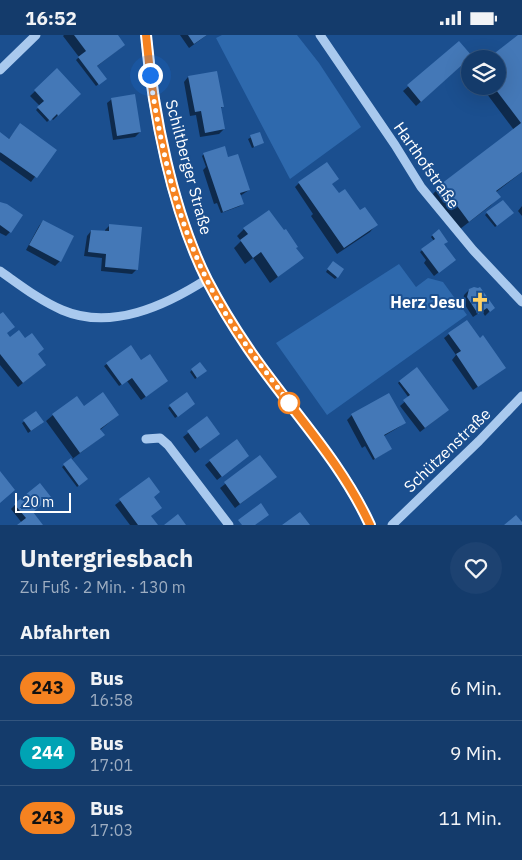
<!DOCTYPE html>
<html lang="de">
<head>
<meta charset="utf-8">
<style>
  :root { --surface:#143b6b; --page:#1d4271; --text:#f1f3f6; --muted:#9dadc1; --line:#33557e }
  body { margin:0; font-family:"IBM Plex Sans",sans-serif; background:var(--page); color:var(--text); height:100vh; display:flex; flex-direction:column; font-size:19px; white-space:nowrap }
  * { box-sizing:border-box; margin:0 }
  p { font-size:16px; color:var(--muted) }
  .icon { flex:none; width:28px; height:28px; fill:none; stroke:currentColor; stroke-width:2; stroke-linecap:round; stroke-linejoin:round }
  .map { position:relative; height:490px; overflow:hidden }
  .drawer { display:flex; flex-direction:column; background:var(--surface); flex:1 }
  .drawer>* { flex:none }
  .badge { padding:0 10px; border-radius:16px; font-size:18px; line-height:32px }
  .fabs { position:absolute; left:461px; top:15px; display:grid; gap:10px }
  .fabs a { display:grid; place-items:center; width:45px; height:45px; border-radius:50%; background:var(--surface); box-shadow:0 5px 20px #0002,0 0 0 1px var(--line); font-size:25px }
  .scale { position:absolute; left:15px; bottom:12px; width:56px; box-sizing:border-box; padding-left:5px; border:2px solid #fff; border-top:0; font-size:14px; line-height:18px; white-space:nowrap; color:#fff; -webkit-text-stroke:4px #1b4f8f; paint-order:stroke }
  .you { position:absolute; width:25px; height:25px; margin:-12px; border:4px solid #fff; border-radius:50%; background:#1a73e8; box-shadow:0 0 0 8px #1a73e833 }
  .map>.badge { position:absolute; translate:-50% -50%; box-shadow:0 0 0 2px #fff }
  h2 { padding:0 20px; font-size:19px; line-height:45px }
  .round { display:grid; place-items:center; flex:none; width:52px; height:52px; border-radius:26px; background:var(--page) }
  .headline { display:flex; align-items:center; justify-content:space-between; height:85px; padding:0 20px }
  h1 { font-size:24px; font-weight:700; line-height:38px }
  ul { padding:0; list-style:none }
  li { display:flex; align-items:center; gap:15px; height:65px; padding:0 20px; border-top:1px solid var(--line) }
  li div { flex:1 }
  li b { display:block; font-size:19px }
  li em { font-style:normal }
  li .badge { min-width:55px; font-weight:700; text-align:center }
  .status { display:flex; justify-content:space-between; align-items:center; height:35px; padding:0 25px; background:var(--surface); direction:ltr }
  .status svg { height:14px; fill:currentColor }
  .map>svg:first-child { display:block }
  .green { fill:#2e69ad }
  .shadow { fill:#0007 }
  .building { fill:#4478b7 }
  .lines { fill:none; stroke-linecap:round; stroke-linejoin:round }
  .minor { stroke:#a9c9ee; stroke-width:9 }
  .major { stroke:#f0f6ff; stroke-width:12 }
  .line-casing { stroke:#fff; stroke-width:11 }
  .line { stroke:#f58220; stroke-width:8 }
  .walk { stroke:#fff; stroke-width:5; stroke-dasharray:0 9 }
  .stop-dot { fill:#fff; stroke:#f58220; stroke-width:2.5 }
  .labels { text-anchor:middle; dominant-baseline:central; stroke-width:4; stroke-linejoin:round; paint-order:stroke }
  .street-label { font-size:16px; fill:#fff; stroke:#1b4f8f }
  .poi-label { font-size:16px; font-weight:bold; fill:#fff; stroke:#1b4f8f; text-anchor:end }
</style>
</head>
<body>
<div class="status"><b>16:52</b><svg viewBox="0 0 49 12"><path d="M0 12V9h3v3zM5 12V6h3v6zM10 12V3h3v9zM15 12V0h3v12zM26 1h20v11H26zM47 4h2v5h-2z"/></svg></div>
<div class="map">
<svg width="522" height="490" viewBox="0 0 522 490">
  <rect width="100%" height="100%" fill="#1b4f8f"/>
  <path class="green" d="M222,0H297L319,28L361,92L290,144L216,3Z
    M399,229L416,252L428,243L443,247L467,280L327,380L276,308Z"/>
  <path class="shadow" d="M64,0H116L124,10L96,32L103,46L96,51L76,25L79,22L63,1Z
    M180,0H207L189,13Z
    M520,0H522V137L496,157L499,162L490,171L460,194L433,159L441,150L514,95L481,51H498V24Z
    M459,8L466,26L416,71L403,56Z
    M57,35L80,59L53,85L51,83L47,87L36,75L40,71L30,61Z
    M188,42L223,71L220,74L224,94L219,99L200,102L196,80L190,81L184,47Z
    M112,64L140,97L135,102L113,105L107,68Z
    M20,90L55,115L31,147L0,125V118L5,113L0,115V99L8,105Z
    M259,98L263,108L252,113L248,104Z
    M204,119L227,122L249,155L240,161L242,169L240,171L221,178L217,168L214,169L203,135L206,132L202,121Z
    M338,144L331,149L339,160L376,190L370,197L337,219L311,181L313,179L295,152L299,148Z
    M0,168L10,197L6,201L0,198Z
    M522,171V181L518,176Z
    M487,178L510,180L495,192L485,180Z
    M43,186L73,202L60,226L55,231L26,215L39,191Z
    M110,190L137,234L132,239L101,236L102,223L84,221L87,201L91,196L105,197V195Z
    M244,194L295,213L302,223L270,248L253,223L245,229L234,213L241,206L237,201Z
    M433,200L443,210L454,225L434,241L424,228L426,225L420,217L434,206L431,202Z
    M331,229L337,242L335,244L326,237Z
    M469,255L493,273L485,281L482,276L473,282L463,267L464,260Z
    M0,280L6,298L10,303L37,319L40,334L18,352L0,330Z
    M449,299L480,305L499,337L473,355L452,325L456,320L444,303Z
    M130,312L141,327L162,350L141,365L127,346L119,351L104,331Z
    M192,335L203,338L195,344L190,337Z
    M400,346L443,379L420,397L400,371L409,363L398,348Z
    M186,359L191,371L175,383L168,373Z
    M389,360L404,388L399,392L384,401L391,414L373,425L365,411L362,413L347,385L352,380Z
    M84,373L118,380L100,395L103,400L96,406L71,425L84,446L77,452L62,432L73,423L46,386L53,380Z
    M36,378L41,389L28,398L22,388Z
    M207,383L214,403L195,418L183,402Z
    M248,421L217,445L205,430L210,426Z
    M260,422L275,442L235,473L220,453Z
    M149,444L153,463L150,481L157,490H130L115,470Z
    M15,470L32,477L42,490H19L22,488L11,474Z"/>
  <path class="building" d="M74,0H118L125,10L97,31L107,44L99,50L78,22L86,16Z
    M188,0H207L194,9Z
    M518,0H522V137L496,156L501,162L469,187L441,149L521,88L493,51H498V24H487Z
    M459,6L472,21L421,67L407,50Z
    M57,33L81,59L58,81L57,79L50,86L37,72L44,66L34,55Z
    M217,36L224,72H221L225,94L205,98L201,76L195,77L188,41Z
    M135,59L141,97L117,101L111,63Z
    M20,88L57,115L37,143L0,117V97L9,104Z
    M260,97L264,108L254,112L250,100Z
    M225,111L228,122L238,119L250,155L240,158L244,169L223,177L203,118Z
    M327,127L339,144L332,149L339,158L345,154L360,175L365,172L378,190L344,213L298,147Z
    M503,165L514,178L497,191L486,177Z
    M0,167L7,169L23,180L11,198L0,190Z
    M269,175L284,195L286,194L298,212L296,213L304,223L278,242L261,217L253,223L240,205L248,199L243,193Z
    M43,185L74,201L61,227L29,210Z
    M109,189L142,192L138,235L105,232L106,219L88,217L91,195L109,196Z
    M439,194L448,207L444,209L456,225L439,238L421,214L435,204L432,200Z
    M333,226L344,234L338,243L327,234Z
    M474,252L478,253L480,252L495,273L490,277L487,273L478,279L467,262L469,254Z
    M3,277L15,292L7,298L10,302L19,295L25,303L32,298L44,314L38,319L46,330L23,348L0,319V279Z
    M467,285L480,303L483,300L506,333L478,352L456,319L461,316L448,298Z
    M131,310L141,325L150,319L168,346L146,362L132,343L122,350L106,328Z
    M200,327L207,336L197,343L191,334Z
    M417,332L449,375L425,393L403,365L410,360L399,346Z
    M103,357L119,380L100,394L105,400L80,418L52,379L77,361L84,371Z
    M187,357L195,369L178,382L169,370Z
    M389,358L406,388L384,400L392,414L375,424L351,379Z
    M36,376L44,387L31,396L23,385Z
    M207,381L220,399L200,414L187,396Z
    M237,404L249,421L222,442L209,425Z
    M260,420L277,442L240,469L224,447Z
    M71,423L88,444L79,451L63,429Z
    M0,436L15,455L0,468Z
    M149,442L160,457L154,462L162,473L151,481L158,490H138L119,464Z
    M40,448L51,462L33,477L43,490H17L26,483L14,469Z
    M261,468L269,480L255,490H242L238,485Z
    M300,477L310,490H282Z
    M178,479L186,490H164Z
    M516,480L522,487V490H504Z"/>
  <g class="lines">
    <path class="minor" d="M320,0L395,110L421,152L473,215L522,267
      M0,35L36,0
      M0,236C20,250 39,265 62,275C111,296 165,271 207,244
      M146,404L160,403L168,410L229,490
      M392,490L479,406L522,361"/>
    <path class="major" d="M146,0C153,77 172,175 207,245C219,268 233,291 248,313C288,372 340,424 370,490"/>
  </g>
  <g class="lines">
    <defs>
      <path id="line" d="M146,0C153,78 172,175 207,245C219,268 233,291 248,313C288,372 340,424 370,490"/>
    </defs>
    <use href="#line" class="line-casing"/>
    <use href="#line" class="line"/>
    <path class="walk" d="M150,40C160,109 176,182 207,245C230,292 263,333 294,374L289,368"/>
  </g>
  <defs>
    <symbol id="church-bare" viewBox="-9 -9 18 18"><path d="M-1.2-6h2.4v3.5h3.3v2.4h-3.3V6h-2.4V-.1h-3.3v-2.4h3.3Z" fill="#ffd166" stroke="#1b4f8f" stroke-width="2.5" paint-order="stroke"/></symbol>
  </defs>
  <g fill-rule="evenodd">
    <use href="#church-bare" x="466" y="253" width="28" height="28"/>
  </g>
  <circle class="stop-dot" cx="289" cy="368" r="10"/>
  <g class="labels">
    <g class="street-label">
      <text transform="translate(427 130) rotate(55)">Harthofstraße</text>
      <text transform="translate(189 132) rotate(75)">Schiltberger Straße</text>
      <text transform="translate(447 415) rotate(-44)">Schützenstraße</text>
    </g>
    <g class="poi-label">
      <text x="465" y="267">Herz Jesu</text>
    </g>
  </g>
</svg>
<div class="fabs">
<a><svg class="icon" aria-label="layers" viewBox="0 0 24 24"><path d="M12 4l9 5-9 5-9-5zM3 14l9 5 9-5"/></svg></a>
</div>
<div class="scale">20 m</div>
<div class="you" style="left:150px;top:40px"></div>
</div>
<section class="drawer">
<div class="headline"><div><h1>Untergriesbach</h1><p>Zu Fuß · 2 Min. · 130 m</p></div><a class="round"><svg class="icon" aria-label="heart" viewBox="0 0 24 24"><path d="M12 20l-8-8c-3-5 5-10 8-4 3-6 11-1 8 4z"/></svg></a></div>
<h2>Abfahrten</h2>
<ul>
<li><span class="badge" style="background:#f58220;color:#111">243</span><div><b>Bus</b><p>16:58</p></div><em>6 Min.</em></li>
<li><span class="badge" style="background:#00a3b4;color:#fff">244</span><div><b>Bus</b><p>17:01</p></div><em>9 Min.</em></li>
<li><span class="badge" style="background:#f58220;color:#111">243</span><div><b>Bus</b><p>17:03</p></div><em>11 Min.</em></li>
</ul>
</section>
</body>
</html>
